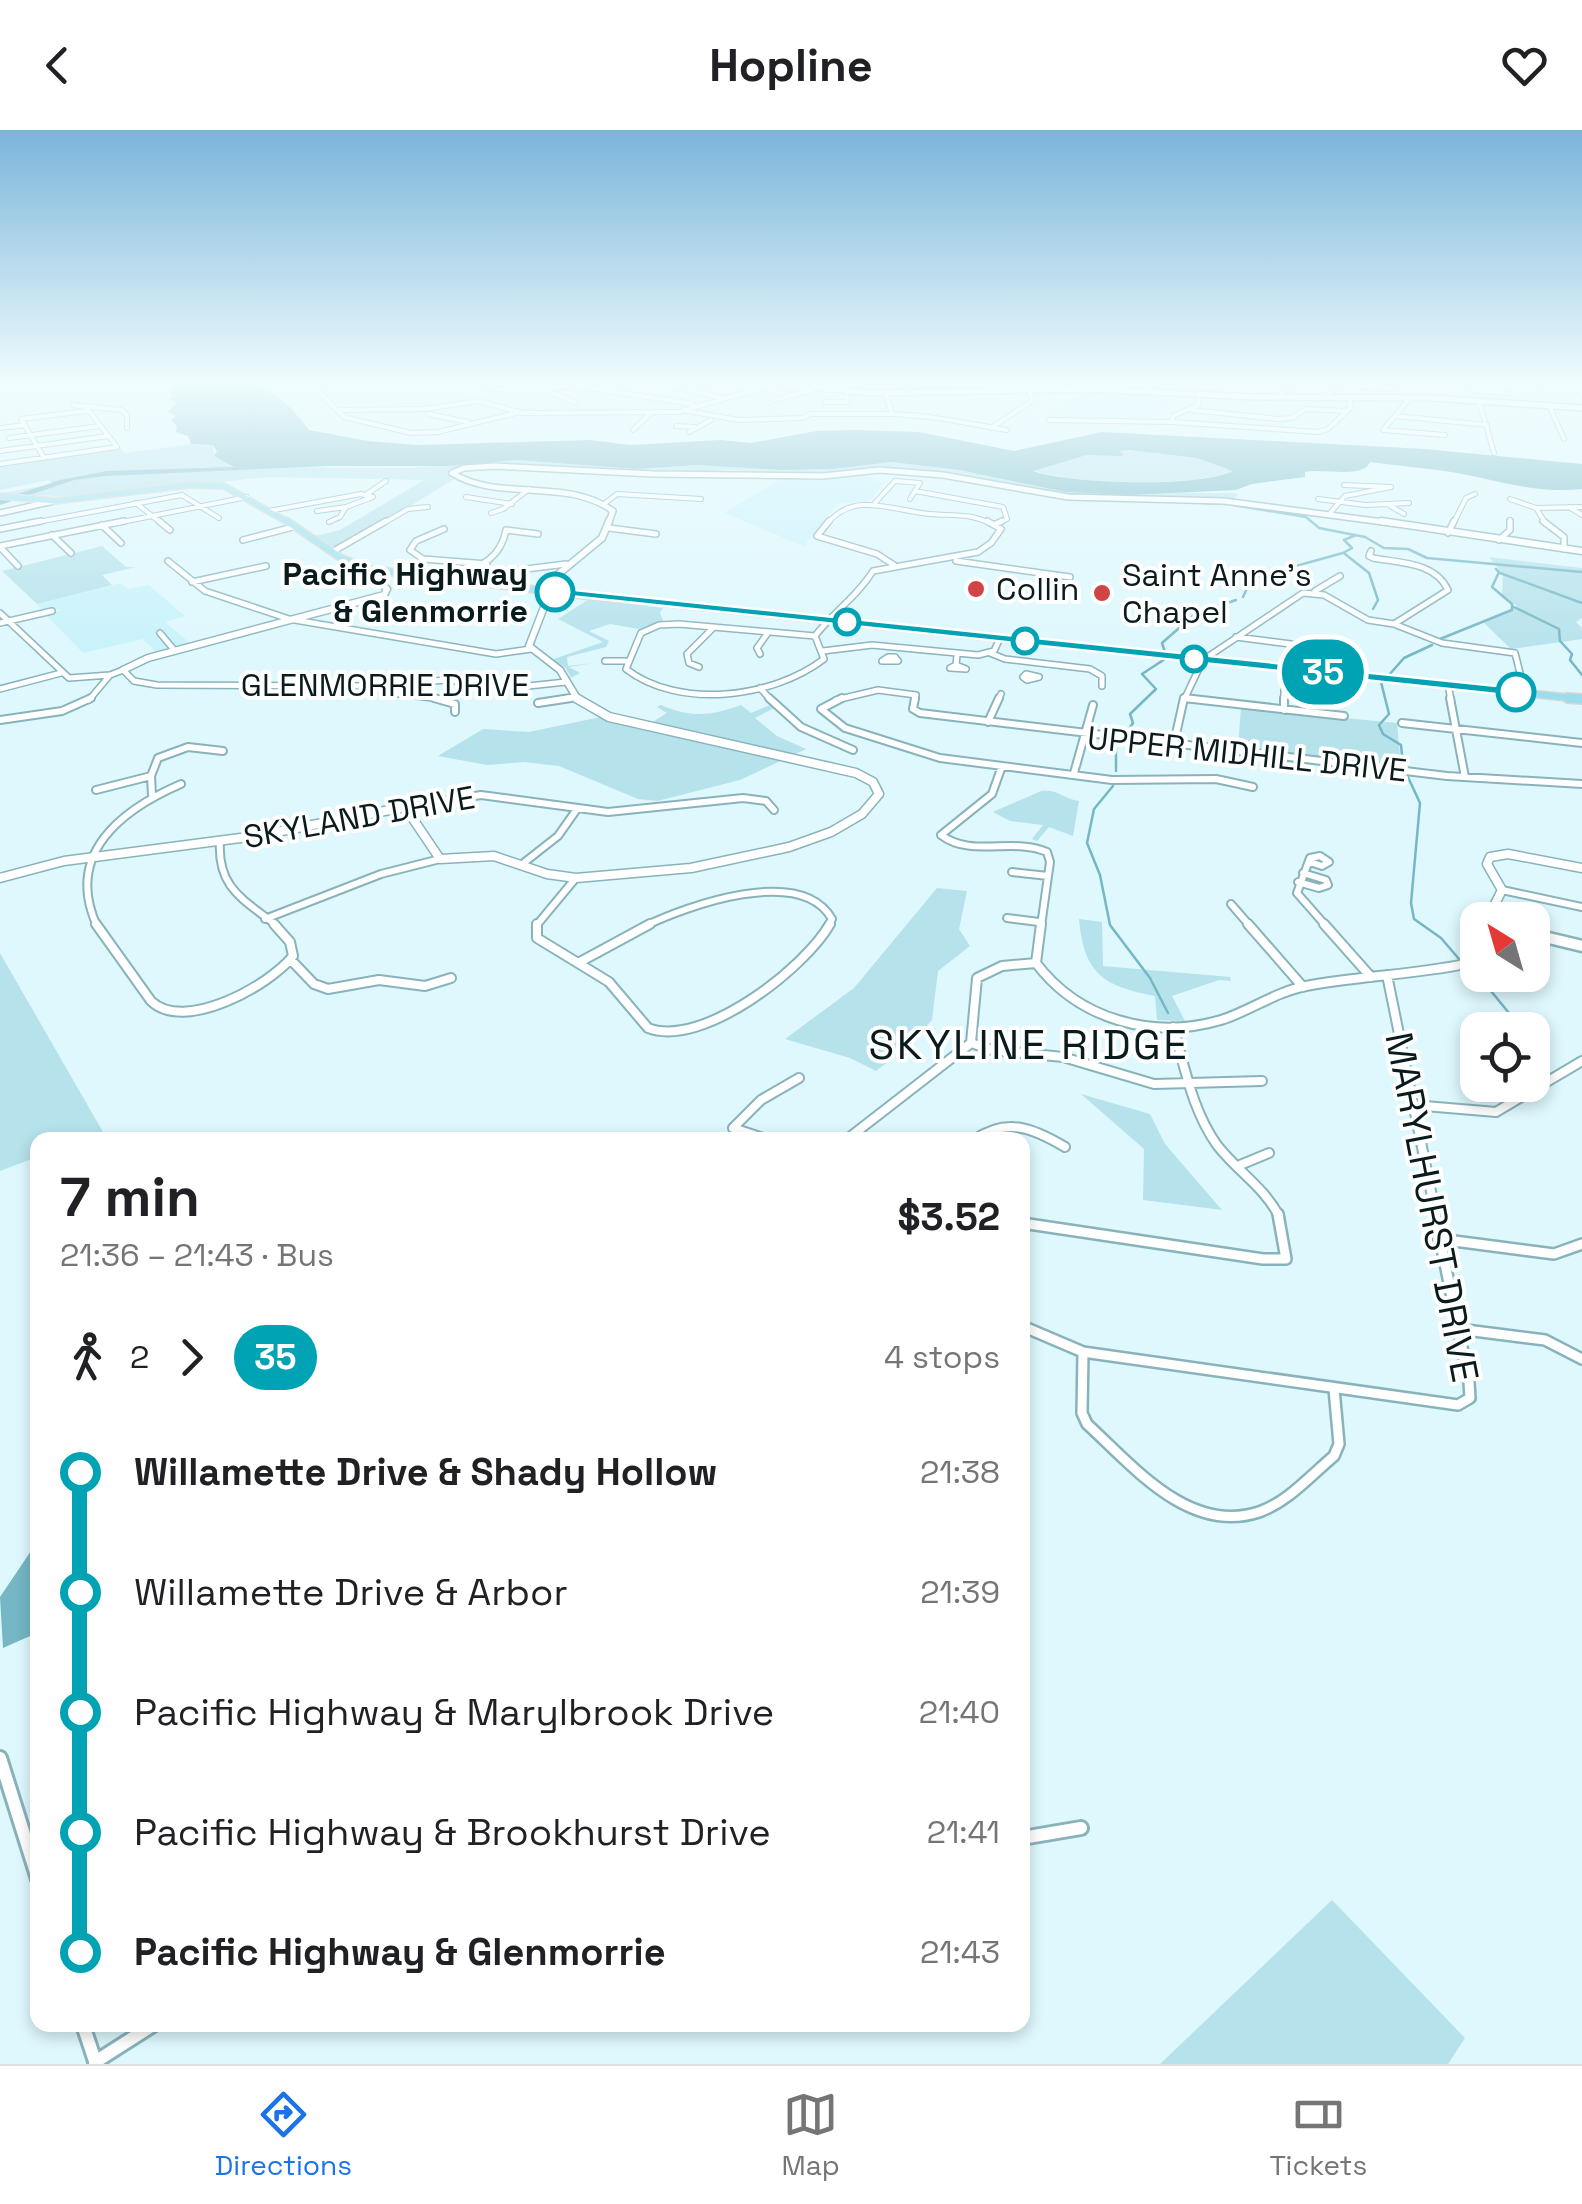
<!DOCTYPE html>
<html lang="en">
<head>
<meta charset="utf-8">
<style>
  :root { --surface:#fff; --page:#f6f6f6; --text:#202124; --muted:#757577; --line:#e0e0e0; --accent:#1a73e8 }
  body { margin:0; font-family:"Space Grotesk",sans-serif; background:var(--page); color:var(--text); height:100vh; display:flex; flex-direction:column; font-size:38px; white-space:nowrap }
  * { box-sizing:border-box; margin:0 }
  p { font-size:32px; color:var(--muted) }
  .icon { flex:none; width:55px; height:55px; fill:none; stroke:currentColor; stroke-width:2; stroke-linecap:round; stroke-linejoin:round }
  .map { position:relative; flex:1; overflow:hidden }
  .side { position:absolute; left:30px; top:1002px; width:1000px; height:900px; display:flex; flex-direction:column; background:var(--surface); border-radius:20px; box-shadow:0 5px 15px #0003 }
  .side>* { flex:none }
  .badge { padding:0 20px; border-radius:32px; font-size:35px; line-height:65px }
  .needle { width:65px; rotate:323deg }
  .fabs { position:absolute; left:1460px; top:772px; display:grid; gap:20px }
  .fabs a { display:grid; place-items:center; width:90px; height:90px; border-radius:20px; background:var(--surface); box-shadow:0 5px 15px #0003; font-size:50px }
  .map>.badge { position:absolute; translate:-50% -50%; box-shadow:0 0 0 5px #fff }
  .legs { display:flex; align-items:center; gap:15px; height:110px; padding:0 30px; font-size:32px }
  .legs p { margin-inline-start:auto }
  .head { display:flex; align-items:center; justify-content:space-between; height:170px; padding:0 30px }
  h1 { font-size:55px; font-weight:800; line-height:75px }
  ul { padding:0 30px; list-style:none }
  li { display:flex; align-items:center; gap:35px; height:120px; font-size:38px }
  li i { display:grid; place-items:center; width:15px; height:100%; margin:0 12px; background:currentColor }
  li i::after { content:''; width:25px; height:25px; margin:-12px; border:8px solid; border-radius:50%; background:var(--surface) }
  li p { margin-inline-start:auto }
  li:first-child i { background:linear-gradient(#0000 50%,currentColor 0) }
  li:last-child i { background:linear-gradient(currentColor 50%,#0000 0) }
  header { display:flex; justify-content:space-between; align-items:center; height:130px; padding:0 30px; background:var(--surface); font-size:45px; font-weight:800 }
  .menu { display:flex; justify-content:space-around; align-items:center; height:140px; border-top:2px solid var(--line); background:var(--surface); font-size:28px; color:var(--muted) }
  .menu a { display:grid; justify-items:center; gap:5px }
  .menu .on { color:var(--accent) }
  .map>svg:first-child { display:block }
  .built { fill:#c8f2fb }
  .green { fill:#b6e2ec }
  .water { fill:#75b7c5; fill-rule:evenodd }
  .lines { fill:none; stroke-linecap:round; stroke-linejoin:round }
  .stream { stroke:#75b7c5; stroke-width:2.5 }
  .street-far5-casing { stroke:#89b3bb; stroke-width:6 }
  .street-far4-casing { stroke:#89b3bb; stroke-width:8 }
  .street-far3-casing { stroke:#89b3bb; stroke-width:10 }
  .street-far2-casing { stroke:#89b3bb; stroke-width:12 }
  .street-far1-casing { stroke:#89b3bb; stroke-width:14 }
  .street-casing { stroke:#89b3bb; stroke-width:18 }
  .secondary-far3-casing { stroke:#89b3bb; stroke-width:8 }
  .secondary-far2-casing { stroke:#89b3bb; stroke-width:9 }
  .secondary-far1-casing { stroke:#89b3bb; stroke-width:11 }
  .secondary-casing { stroke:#89b3bb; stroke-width:15 }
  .primary-far2-casing { stroke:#d3d6d6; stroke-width:8 }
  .primary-far1-casing { stroke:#d3d6d6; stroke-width:9 }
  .primary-casing { stroke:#d3d6d6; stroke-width:12 }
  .street-far5 { stroke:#fff; stroke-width:4 }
  .street-far4 { stroke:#fff; stroke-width:5 }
  .street-far3 { stroke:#fff; stroke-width:6 }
  .street-far2 { stroke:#fff; stroke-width:8 }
  .street-far1 { stroke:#fff; stroke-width:9 }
  .street { stroke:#fff; stroke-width:12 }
  .secondary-far3 { stroke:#fff; stroke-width:5 }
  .secondary-far2 { stroke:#fff; stroke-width:6 }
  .secondary-far1 { stroke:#fff; stroke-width:8 }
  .secondary { stroke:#fff; stroke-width:10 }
  .primary-far2 { stroke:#9adeeb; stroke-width:5 }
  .primary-far1 { stroke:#9adeeb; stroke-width:6 }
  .primary { stroke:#9adeeb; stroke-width:9 }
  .line-1 { fill:#00a3b4; stroke:#fff; stroke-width:2.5 }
  .poi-dot { fill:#d24345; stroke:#fff; stroke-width:4 }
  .stop-1-dot { fill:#fff; stroke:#00a3b4; stroke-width:5 }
  .labels { text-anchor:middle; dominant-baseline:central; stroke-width:8; stroke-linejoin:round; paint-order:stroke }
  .far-stop-label { font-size:32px; font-weight:bold; fill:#0a1b1e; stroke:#fff; text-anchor:end }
  .far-poi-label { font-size:32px; fill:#0a1b1e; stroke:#fff; text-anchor:start }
  .far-street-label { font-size:32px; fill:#0a1b1e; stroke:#fff }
  .street-label { font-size:38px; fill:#0a1b1e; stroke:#fff }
  .quarter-label { font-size:42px; letter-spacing:2.5px; fill:#0a1b1e; stroke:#fff }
</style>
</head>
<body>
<header><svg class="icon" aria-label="back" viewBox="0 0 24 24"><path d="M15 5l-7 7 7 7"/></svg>Hopline<svg class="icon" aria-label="heart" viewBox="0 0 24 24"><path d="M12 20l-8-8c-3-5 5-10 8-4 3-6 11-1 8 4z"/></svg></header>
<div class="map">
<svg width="1582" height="1934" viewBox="0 0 1582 1934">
  <rect width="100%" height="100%" fill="#def8fd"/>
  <path class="built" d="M1089,260L1184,264L1148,290L1046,288Z
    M861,342L883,353L870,371L837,374L804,416L724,383L786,346Z
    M121,453L128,459L149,455L185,486L165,492L192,515L156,522L143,509L83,523L46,485L63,479L44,481L37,474Z"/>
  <path class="green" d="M191,314L213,315L214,326L235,337L408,338L516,330L635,339L698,335L814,340L891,332L959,340L1065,362L1238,363L1234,371L1067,366L941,345L874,339L827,345L728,340L681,343L484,334L452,341L449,344L456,348L338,420L316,406L340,400L424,350L269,347L73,367L3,363L52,354L49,350L0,360V335L120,318L124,323Z
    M1128,320L1197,328L1234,341C1198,357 1069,355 1033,340L1087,325H1122L1120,321Z
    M102,416L126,437H136L102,445L112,455L37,474L2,441Z
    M1489,427L1582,438V488L1576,492L1582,498V509L1511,519L1482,491L1517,476L1502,465L1503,444Z
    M589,469L663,478L660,483L664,492L639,499L610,494L589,501L609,511L606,517L567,527L568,536L594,533L569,537L580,543L571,548L565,537L551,530L603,512L558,489Z
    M661,575C690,588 711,586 741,575L751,583L770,575L774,578L755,588L777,606L806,619L740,650L657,671L638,669L559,636L524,632L487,635L438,626L483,599L529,602L610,585L651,593L667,583L657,577Z
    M1241,578L1397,593L1401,636L1238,617Z
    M1041,661C1058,659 1064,669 1079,671L1073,706L1049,697L1037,711L1032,709L1043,695L1010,691L993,682Z
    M937,758L967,761L959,799L970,816L938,841L932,890L910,915L876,941L850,928L785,909L854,858Z
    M1079,789L1102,792L1103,836L1230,847L1231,851L1219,850L1172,866L1185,891L1157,890L1155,866C1102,856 1084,843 1079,789Z
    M0,823L103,1002L82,1010H38L37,1027L0,1041Z
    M1081,964L1150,984L1165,1014L1222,1080L1143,1070L1144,1019Z
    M1332,1770L1465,1908L1448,1934H1160Z"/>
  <path class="water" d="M173,255C240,255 266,241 309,300L368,311L419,315L590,310L630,315L720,310L751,313L816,301L856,300L919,302L1014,321L1102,302L1425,319L1582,334V359C1540,364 1499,351 1457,343C1429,338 1399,336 1370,332C1363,349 1326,338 1305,342V347L1252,354L1236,360L1127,365L1065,362L959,340L891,332L832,339L781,340L698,335L635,339L516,330L448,336H328L106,346L74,350L0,375V370L60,350L107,341L234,337L214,326L217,321L213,315L191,314L188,306L176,302L177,296L171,290L176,286L168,282L176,273L169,269L173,266L169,262L175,258ZM1128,320L1197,328L1233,341C1200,358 1068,354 1033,341L1087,325L1121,326L1124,325L1120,321Z
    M37,1412V1503L3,1518L0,1467Z"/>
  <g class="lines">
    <path class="stream" d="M1183,372L1225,374
      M1233,375L1306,387L1319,398L1365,407L1384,418L1408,419L1427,428L1582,442
      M1345,424L1369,443L1378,470L1373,479
      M1500,443L1582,473
      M1243,467L1252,448L1343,423L1352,418L1344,410L1356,405
      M1512,476L1559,499L1560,511L1572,524L1570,530L1582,545
      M1440,509L1512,480V474L1492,457L1499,442L1496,439
      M1165,522L1162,513L1195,484L1236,470
      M1389,545L1404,528L1432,515
      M1381,552L1389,584L1379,595L1383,604L1401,615L1403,635
      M1129,599L1133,593L1130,584L1156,559L1142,544L1165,529
      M1116,618V641
      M1407,645L1420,673L1411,773L1414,789L1441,808L1459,829
      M1113,656L1094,679L1087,713L1100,745L1110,795L1150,848L1168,883
      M1472,838L1523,900
      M1532,928L1537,936"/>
    <defs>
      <path id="street-far5" d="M312,255L344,287L411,303L438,302L520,282
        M483,255L509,261
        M529,255L575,272
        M668,255L722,268
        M1519,255L1538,257
        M1577,255L1582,265
        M1339,256L1392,258
        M539,259L577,256L693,274
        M1472,260L1490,262
        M1146,261L1154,255
        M1490,261L1509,263
        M885,263L892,284C932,285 968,294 1007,300
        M1278,267L1288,255
        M1325,267L1334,258
        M1410,268L1383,300L1445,305
        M774,270L811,260
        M1479,271L1494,323
        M826,272H847V262
        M1549,275L1564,309
        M337,280L424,279L479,271L522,283L678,282L772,255
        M1192,280L1278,289L1292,288L1306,279L1347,281
        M687,281L739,290L803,288L810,284H891
        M428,284L468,292
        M1396,286L1487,295
        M1049,290L1172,292L1318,302L1328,299L1351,277L1349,267
        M1172,292L1173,286L1198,275L1200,264
        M676,296L695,297
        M0,298L25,295
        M991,298L1033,270L1026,255
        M633,300L651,283
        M689,302L711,290
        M9,308L100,296
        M117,317L86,277L73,275L122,280L127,286V298
        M0,321L108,306
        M44,328L21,289L87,281
        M0,334L117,317
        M1344,355L1391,357
        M915,361L1003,377L1007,389L996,394
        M367,364L386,351
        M466,367L512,374
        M1318,369L1365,375L1409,373
        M1510,369L1536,378L1582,377
        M136,373L162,394
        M875,373L895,351L920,353L910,369
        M604,374L617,364L701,369
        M1387,374L1404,384
        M1569,377L1582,385
        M1536,378L1546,394
        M269,381L361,364L373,367L346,377L317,381
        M491,383L503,379L529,359
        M1329,384L1345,366L1391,357
        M1510,390V394
        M329,392L340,387L346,377
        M27,394L182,365L219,388
        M112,394L247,367
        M382,394L408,379L428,377
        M827,394C854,360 893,381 930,384C953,386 971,383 991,394
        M1453,394L1466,368L1475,364"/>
      <path id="street-far4" d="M159,391L170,400
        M829,391L817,406L877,424L894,435
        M1543,391L1564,407V419
        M996,394L1002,391
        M102,395L121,413
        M609,398L656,404
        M0,399L41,391
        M444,399L416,411L410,420L423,429L487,434
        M1448,403L1454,391
        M52,405L71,423
        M243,410L293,397
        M1499,410L1510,400V391
        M0,416L124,391
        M0,417L18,436
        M332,422L386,391
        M168,431L205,461L289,489L496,524L531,519
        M956,431L1070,447
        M457,444C482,437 501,427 506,400L538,404
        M453,448L566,434
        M192,452L266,436
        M1315,461L1340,446
        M0,483L69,548L110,545L123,540L134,551L157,555L382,556L445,550L519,557L566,552
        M0,493L52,481
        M679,494L815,506L824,529C773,568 679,580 626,539L641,503L659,495Z
        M1394,494L1442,513L1515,523L1525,563
        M160,503L175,521
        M815,506C833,482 857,467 873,441L978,422L991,413L1001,399L987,391
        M1236,507L1337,520
        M823,521L872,515L978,525L994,521L1000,508
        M990,523L1005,529L1090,539L1102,546V556
        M760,524L757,518L767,504
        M888,527H895L898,531H882Z
        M605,531H626
        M956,535L966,539L950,538Z
        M956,535L957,525
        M699,537L689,533L687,524L713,498
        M1026,544L1039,547L1027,550L1023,547Z
        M1448,555L1451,570
        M382,556L392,563L449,570
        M760,558L771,570
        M0,559L61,543
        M1284,559V570
        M1184,568L1202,570
        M89,570L110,545
        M556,570L574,567
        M836,570L878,560L916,565L915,570
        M998,570L1001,564
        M1184,570L1203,530L1303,463L1324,465L1368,490L1394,494L1448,460C1435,432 1400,433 1373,428L1369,426L1371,421"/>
      <path id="street-far3" d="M434,568L455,574V582
        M769,568L801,597L853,620
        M842,568L821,579L845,598L940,628L1112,650L1216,649L1253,657
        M915,568L913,579L920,583L1447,646L1582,654
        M1184,568L1344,586
        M1284,568V580
        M1450,568L1465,647
        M538,573L571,568
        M0,590L62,581L91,568
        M988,592L999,568
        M1402,593L1582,613
        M1174,613L1184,568
        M1002,636L992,664L941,705C971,728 1013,707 1047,722L1050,732L1041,796
        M1074,643L1093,575
        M96,660L151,646
        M152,665L151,646L158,628L188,617L223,621
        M405,677L481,665L608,682L743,668L766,671L774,680
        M220,711C217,759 244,769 277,796
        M1310,732L1322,736L1329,732L1320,726L1310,728L1297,763L1326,796
        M521,735L558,706L577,679
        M1012,742L1048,746
        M1298,752L1319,758L1328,755L1326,750L1303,743
        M1502,760L1582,777
        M1231,774L1250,796
        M1007,788L1039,792
        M265,789L381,744L440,729
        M1483,790L1493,778
        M97,796C64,724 121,680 181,654
        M536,796L575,749
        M645,796C687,776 801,734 832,789L828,796"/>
      <path id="street-far2" d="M96,794L151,871C184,903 269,856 293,826L290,812L274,794
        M537,794V808L578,833
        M1041,794L1036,833C1079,890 1153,910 1221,890C1250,881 1275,862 1306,856C1358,846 1412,845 1465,834L1476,825L1478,800
        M1248,794L1303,857
        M1324,794L1371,847
        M291,830L314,854L328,859L379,850L425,856L451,848
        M578,833L609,852L648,898C702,919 805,838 830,794
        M578,833L650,794
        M1387,845L1436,1086
        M1173,897C1185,937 1192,980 1217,1015C1237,1041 1264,1057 1279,1086
        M971,913L992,920L1063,927L1154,954L1262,951
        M1413,975L1496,982L1582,931
        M769,1010L733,998L761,970L799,948
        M846,1010L971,913L977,848L1002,836L1036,833
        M974,1010C1007,987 1033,998 1065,1017
        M1240,1035L1269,1023"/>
      <path id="street-far1" d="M1022,1093L1263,1129H1286L1278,1084
        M1439,1109L1554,1124L1582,1114
        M1022,1196L1083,1222L1458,1275L1470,1268L1469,1252L1435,1084
        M1458,1199L1545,1210L1582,1229
        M1083,1222L1082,1283L1087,1294C1133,1336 1189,1405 1259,1382C1288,1372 1311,1345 1334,1326L1339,1314L1334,1259"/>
      <path id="street" d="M0,1628L38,1749
        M1022,1708L1081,1698
        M83,1895L96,1934
        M95,1932L153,1895"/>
      <path id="secondary-far3" d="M784,255L874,263L1090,259L1254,267L1433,268L1582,278
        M0,383L54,371
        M608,394L613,381C567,347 498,372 452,343L464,338L495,336L653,344L823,346L880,340L943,345L1068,367L1224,371L1398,394"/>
      <path id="secondary-far2" d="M1381,391L1582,421
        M123,540L148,528L384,465L387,459L367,439
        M578,570L560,540L529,516L556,446L602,408L609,391"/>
      <path id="secondary-far1" d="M0,748L64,731L256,706L405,677L440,729L494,726L547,744L576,748L691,738L789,717L831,702L862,684L879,664L873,652L856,643L609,587L576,568
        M1507,790L1493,778L1502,760L1487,734L1490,727L1508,724L1582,738"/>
      <path id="secondary" d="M1532,804L1582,816"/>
      <path id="primary-far2" d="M0,366L55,371L189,355L224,356L291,394"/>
      <path id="primary-far1" d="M287,391L341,428L367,439L621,470
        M617,468L1582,569"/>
      <path id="primary" d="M1568,568L1582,569"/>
    </defs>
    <use href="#street-far5" class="street-far5-casing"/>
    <use href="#street-far4" class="street-far4-casing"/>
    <use href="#street-far3" class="street-far3-casing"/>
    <use href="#street-far2" class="street-far2-casing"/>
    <use href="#street-far1" class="street-far1-casing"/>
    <use href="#street" class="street-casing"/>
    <use href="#secondary-far3" class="secondary-far3-casing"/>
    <use href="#secondary-far2" class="secondary-far2-casing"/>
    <use href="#secondary-far1" class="secondary-far1-casing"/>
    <use href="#secondary" class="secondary-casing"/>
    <use href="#primary-far2" class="primary-far2-casing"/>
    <use href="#primary-far1" class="primary-far1-casing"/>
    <use href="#primary" class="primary-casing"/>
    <use href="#street-far5" class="street-far5"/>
    <use href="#street-far4" class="street-far4"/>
    <use href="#street-far3" class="street-far3"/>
    <use href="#street-far2" class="street-far2"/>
    <use href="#street-far1" class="street-far1"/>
    <use href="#street" class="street"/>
    <use href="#secondary-far3" class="secondary-far3"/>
    <use href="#secondary-far2" class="secondary-far2"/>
    <use href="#secondary-far1" class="secondary-far1"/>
    <use href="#secondary" class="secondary"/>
    <use href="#primary-far2" class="primary-far2"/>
    <use href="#primary-far1" class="primary-far1"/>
    <use href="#primary" class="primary"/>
  </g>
  <linearGradient id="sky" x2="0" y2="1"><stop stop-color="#7ab5da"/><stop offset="0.48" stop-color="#f0fcfe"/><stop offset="1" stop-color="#f0fcfe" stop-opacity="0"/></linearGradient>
  <rect width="1582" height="526" fill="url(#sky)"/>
  <path class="line-1" d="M555,458L1516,558L1522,562L1516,566L551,464Z"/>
  <g class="poi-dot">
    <circle cx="976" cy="459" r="10"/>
    <circle cx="1102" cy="463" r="10"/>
  </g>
  <g class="stop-1-dot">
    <circle cx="555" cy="462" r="18"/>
    <circle cx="847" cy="492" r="12"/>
    <circle cx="1025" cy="511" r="12"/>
    <circle cx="1194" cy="529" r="12"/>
    <circle cx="1516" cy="562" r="18"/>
  </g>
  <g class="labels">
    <g class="far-stop-label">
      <text x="528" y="444">Pacific Highway<tspan x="528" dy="37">&amp; Glenmorrie</tspan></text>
    </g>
    <g class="far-poi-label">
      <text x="1122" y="445">Saint Anne's<tspan x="1122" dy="37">Chapel</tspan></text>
      <text x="996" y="459">Collin</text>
    </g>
    <g class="far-street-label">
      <text x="385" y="555">GLENMORRIE DRIVE</text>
      <text transform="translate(1247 624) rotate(6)">UPPER MIDHILL DRIVE</text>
      <text transform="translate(359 687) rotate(-10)">SKYLAND DRIVE</text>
    </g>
    <g class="street-label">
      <text transform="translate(1432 1077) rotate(79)">MARYLHURST DRIVE</text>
    </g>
    <g class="quarter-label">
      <text x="1029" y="914">SKYLINE RIDGE</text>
    </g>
  </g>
</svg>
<div class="fabs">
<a><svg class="needle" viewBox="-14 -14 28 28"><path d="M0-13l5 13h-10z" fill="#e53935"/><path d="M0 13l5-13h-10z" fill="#757577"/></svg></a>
<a><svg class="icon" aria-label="locate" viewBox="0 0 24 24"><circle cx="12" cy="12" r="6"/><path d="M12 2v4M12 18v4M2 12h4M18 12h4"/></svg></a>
</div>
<b class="badge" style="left:1323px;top:542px;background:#00a3b4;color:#fff">35</b>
<section class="side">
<div class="head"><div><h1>7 min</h1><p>21:36 – 21:43 · Bus</p></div><b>$3.52</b></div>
<div class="legs"><svg class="icon" aria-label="walk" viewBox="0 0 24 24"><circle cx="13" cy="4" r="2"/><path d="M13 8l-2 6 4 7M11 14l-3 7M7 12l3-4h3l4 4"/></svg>2<svg class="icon" aria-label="forward" viewBox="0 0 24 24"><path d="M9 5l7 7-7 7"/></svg><b class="badge" style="background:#00a3b4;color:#fff">35</b><p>4 stops</p></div>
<ul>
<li><i style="color:#00a3b4"></i><b>Willamette Drive &amp; Shady Hollow</b><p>21:38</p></li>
<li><i style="color:#00a3b4"></i><span>Willamette Drive &amp; Arbor</span><p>21:39</p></li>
<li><i style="color:#00a3b4"></i><span>Pacific Highway &amp; Marylbrook Drive</span><p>21:40</p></li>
<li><i style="color:#00a3b4"></i><span>Pacific Highway &amp; Brookhurst Drive</span><p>21:41</p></li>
<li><i style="color:#00a3b4"></i><b>Pacific Highway &amp; Glenmorrie</b><p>21:43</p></li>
</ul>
</section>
</div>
<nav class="menu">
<a class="on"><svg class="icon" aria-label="directions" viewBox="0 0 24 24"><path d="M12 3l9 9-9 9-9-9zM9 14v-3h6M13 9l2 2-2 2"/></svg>Directions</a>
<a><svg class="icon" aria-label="map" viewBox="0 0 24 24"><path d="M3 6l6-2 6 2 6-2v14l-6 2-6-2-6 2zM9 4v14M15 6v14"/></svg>Map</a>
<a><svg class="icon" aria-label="tickets" viewBox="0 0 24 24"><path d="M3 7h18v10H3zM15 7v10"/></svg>Tickets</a>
</nav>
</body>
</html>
